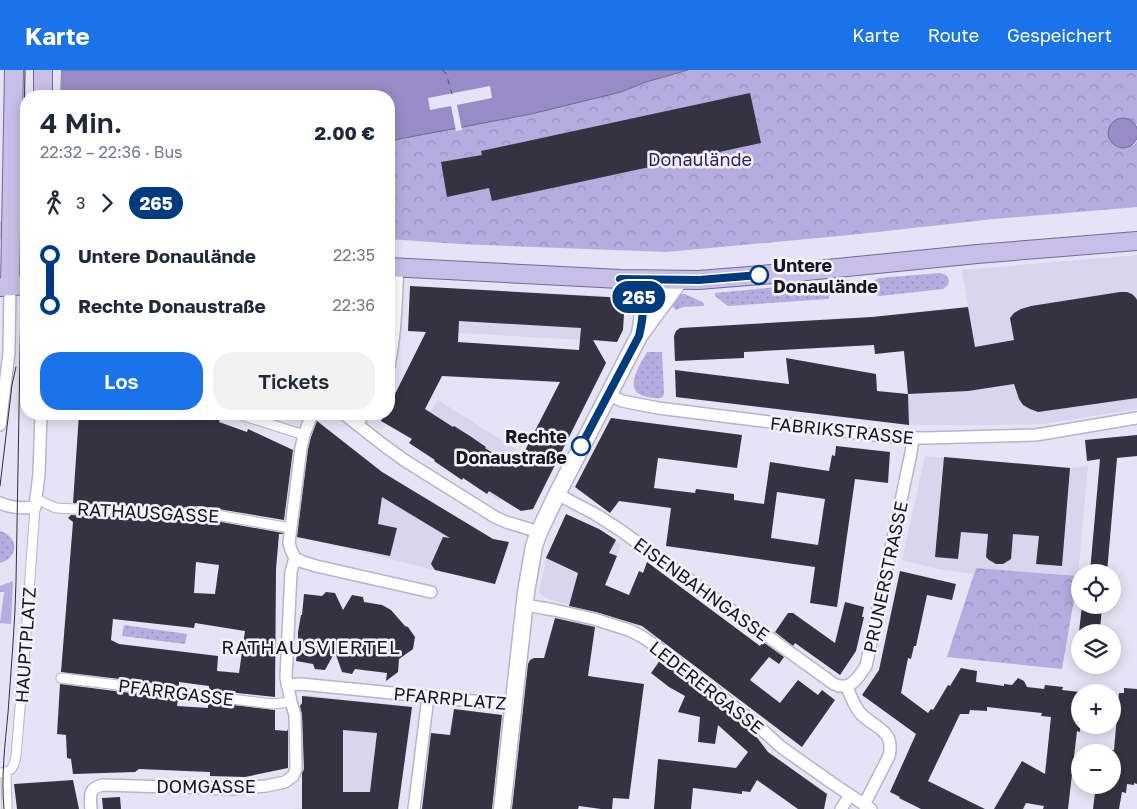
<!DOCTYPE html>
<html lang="de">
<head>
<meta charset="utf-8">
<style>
  :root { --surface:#fff; --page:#f2f2f3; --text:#1f2937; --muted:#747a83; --accent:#1a73e8 }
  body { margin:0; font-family:"Golos Text",sans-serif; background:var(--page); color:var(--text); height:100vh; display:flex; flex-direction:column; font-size:19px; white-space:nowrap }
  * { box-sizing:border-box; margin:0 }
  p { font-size:16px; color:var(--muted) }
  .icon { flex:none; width:28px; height:28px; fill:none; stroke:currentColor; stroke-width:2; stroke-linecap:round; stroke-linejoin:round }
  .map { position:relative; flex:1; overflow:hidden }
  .details { position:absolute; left:20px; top:20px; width:375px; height:330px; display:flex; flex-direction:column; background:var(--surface); border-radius:20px; box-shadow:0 2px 12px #0003 }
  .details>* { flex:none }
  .badge { padding:0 10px; border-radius:16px; font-size:18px; line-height:32px }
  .tools { position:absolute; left:1071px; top:494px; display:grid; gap:10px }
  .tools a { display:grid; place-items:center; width:50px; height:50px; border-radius:50%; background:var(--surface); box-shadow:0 2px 12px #0003; font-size:25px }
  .map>.badge { position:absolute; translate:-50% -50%; box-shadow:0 0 0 2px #fff }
  .legs { display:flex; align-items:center; gap:8px; height:55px; padding:0 20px; font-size:16px }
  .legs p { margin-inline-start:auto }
  .head { display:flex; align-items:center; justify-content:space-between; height:85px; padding:0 20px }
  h1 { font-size:28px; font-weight:600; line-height:38px }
  .cta { display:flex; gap:10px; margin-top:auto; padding:10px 20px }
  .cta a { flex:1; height:58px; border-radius:20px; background:var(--accent); color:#fff; font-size:20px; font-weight:600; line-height:58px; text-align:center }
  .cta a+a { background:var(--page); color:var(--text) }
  ul { padding:0 20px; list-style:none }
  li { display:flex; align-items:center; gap:18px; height:50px; font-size:19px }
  li i { display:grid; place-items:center; width:8px; height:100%; margin:0 6px; background:currentColor }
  li i::after { content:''; width:12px; height:12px; margin:-6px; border:4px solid; border-radius:50%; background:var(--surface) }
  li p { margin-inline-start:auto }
  li:first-child i { background:linear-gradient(#0000 50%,currentColor 0) }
  li:last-child i { background:linear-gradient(currentColor 50%,#0000 0) }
  header { display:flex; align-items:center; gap:30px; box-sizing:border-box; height:70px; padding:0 25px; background:var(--accent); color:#fff }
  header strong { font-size:24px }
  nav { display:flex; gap:28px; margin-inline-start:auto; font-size:18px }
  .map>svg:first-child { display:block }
  .built { fill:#d9d5ef }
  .grass { fill:url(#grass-dots) }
  .park { fill:url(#park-crowns) }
  .garden { fill:#b5acdf }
  .water { fill:#988cc7; stroke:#726994 }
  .pier { fill:#e6e3f6 }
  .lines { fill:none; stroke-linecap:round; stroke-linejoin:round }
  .ferry { stroke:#5a4791; stroke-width:1; stroke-dasharray:6 5; stroke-linecap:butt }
  .building { fill:#353341; fill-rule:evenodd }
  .primary-tunnel { stroke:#c7c4d5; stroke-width:18; stroke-dasharray:18 9; stroke-linecap:butt }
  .pedestrian-casing { stroke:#b7b5c6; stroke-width:11 }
  .minor-casing { stroke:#b7b5c6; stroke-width:14 }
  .secondary-casing { stroke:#b7b5c6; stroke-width:19 }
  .primary-casing { stroke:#726998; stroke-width:20 }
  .pedestrian { stroke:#fff; stroke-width:9 }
  .minor { stroke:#fff; stroke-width:11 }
  .secondary { stroke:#fff; stroke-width:16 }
  .primary { stroke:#c8bfe9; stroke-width:18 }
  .tram { stroke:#302f36; stroke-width:1 }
  .line-1-casing { stroke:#fff; stroke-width:11 }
  .line-1 { stroke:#003b80; stroke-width:8 }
  .stop-1-dot { fill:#fff; stroke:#003b80; stroke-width:2.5 }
  .labels { text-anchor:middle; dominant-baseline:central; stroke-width:5; stroke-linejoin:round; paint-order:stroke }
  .park-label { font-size:18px; fill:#331d62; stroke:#f3f1fd }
  .stop-label { font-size:18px; font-weight:bold; fill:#18171d; stroke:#f3f1fd; text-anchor:start }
  .street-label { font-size:18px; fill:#18171d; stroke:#f3f1fd }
  .neighbourhood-label { font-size:19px; letter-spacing:1px; fill:#18171d; stroke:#f3f1fd }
</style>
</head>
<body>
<header>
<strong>Karte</strong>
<nav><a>Karte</a><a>Route</a><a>Gespeichert</a></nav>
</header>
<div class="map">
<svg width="1137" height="739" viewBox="0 0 1137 739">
  <defs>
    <pattern id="grass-dots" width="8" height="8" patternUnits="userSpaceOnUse" patternTransform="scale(1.25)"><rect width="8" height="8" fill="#b5acdf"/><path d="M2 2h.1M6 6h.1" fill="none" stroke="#9b93bf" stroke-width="1.8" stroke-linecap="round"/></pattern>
    <pattern id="park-crowns" width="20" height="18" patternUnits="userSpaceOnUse" patternTransform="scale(1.25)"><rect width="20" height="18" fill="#b5acdf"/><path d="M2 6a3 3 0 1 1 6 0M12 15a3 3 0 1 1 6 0" fill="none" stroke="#9b93bf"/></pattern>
  </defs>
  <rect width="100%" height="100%" fill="#e6e3f6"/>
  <path class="built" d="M1137,185V339L1044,354L995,355H909L908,324L904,281L974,273L962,200Z
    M411,216L624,227L622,260L616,272L408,260Z
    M438,330L527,386L500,431L409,373Z
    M319,353L383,402L493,469L509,472L495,514L451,504L297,466L304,393L310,390L329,385L308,373Z
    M925,386L1074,398L1088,396L1078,506L976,498L974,504L938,499L902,490Z
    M566,444L593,456L621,474L596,542L548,529L539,523L546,489Z
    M303,625L413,637L398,739H292L302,738Z"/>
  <path class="grass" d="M940,203L946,205L949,210L948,215L943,219L880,226C870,224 869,212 879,208Z
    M848,210L852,212L856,217L833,218L828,229L728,236L715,226V223Z
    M682,224H685L702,232L704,234V236L683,237L676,240L671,235L679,225Z
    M647,282H662L664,322L663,327C656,330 650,327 644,326C622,320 641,293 647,282Z
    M0,461C19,466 19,488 0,493Z
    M124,555L187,564L185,574L122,566Z"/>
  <path class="park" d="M688,0H1137V55L1136,54L1109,70L1113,75L1118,78L1134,75L1137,71V137L994,149L850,165L666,182L459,174L389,169V71L621,22L646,12Z
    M976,498L1078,506L1062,599L947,587Z"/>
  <path class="garden" d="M13,511L11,554L0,553L4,522H0V516Z"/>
  <path class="water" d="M0,0H688L646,12L621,22L531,44L389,71V26H26Z
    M1108 63a15 15 0 1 1 30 0a15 15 0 1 1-30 0Z"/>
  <path class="pier" d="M0,0H61L60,26H26V103L0,104Z
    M490,16L492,28L457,35L462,60L456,61L451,36L430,40L428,28Z"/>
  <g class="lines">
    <path class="ferry" d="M442,0L446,3L452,24"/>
  </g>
  <path class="building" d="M750,23L761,73L492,131L489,118L447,127L441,92L482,85L481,81Z
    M410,216L625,228L623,260L617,272L593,270L606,293L533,439L521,441L489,421L487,424L463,408L462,410L434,391L435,390L409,373L412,369L381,351L385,344H389V336L426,262L408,261ZM459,251L581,258L579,280L458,272ZM442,306L560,312L516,398L485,378L486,377L470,366L454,356L453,357L425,339Z
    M1120,222H1127L1132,224L1136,228L1137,230V328L1038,342L1030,339L1023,335L1019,329L1014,314L968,321L908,324L904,281L875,284L874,275L744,282V288L675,291L674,266L676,261L680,258L872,247L968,237L975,277L1014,270L1010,248L1014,243L1021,239L1031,236Z
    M786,288L876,304L877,321L908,324L909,355L676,327L675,300L789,314Z
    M79,344H201L220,349L219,352L247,362L248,359L293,380L284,450L200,436L179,438L73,433Z
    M611,348L742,365L737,398L658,388L654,418L695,423L696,419L734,424V430L764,434L770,392L829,401L832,385L835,386L836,376L890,382L888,413L855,409L837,537L810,533L815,497L666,476L671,438L619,431L610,443L575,417ZM777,422L825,429L818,475L771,468Z
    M317,351L382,402L493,469L509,472L495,514L435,500L431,494L443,467L450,468L382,427L378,454L397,458L390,486L297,467L308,379L311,367Z
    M1137,365V386L1117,388L1107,502H1090L1100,389L1087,391L1085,370Z
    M944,387L1070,398L1062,496L1036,494L1039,466L1013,464L1011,489L1003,494H996L989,490L986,487L988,464L961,462L958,489L935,487Z
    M566,444L599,459L616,470L609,483L617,486L605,515L629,525L639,501L643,503L647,492L760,576L763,572L784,587L779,594L769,587L750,610L780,633L798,610L818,625L822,620L835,630L802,677L642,556L596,542L569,536L578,503L546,488Z
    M71,445L179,450L199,448L283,463V464H279L276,499L275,627L209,620V616L179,612V616L61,602L73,452L68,448ZM196,492L219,495L215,524L194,523ZM113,549L194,558L195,553L245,561L239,603L217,601L218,586L119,574L111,570Z
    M900,501L956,514L952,530L927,525L916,576H914L911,589L908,588L901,623L928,643L931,639L933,640L948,615L950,616L961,598L977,601L976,612L1004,616V614L1012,615L1018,608L1024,611L1027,617L1044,619L1045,615L1063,617L1062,620L1080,622V662L1077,661L1068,739H1043L1044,736L1026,733L1023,739H994L1022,691L1045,704L1051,647L1041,646L1042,643L987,637V641L970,640L969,644H960L928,711L985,739H921L899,728L900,727L890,722L916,664L862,625L879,600Z
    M326,522L335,523L343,540L352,525L363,527L364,532L382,535L391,540L405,556L408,557L415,567L413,579L399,589L398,602L386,611L387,603L355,599L352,604L342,602L335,582L325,600L315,599L313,594L296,591L299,570H298V562L301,545H302L304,524L322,526Z
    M845,532L864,537L862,547H864L856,581L840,605L795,573L793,576L775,562L788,543H793L835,573Z
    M1082,535H1102L1100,562H1079Z
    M555,548L595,557L588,606L644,614L629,729L613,728L612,739H601L579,736L578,739H512L528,594L530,590L534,588H544Z
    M661,589L752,661L768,682L827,724L824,739H798L757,710L750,722L742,721V724L693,718L691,739H654L658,689L736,698L748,682L718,655L715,674L698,672L700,647L678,642L685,626L669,617L651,603Z
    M60,614L178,629L177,636L208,638V632L275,640V660L287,661L288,659V698L245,707L210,706V702L139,699L135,702L73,704L71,689L67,688L66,665L57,664Z
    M1124,618L1137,619V714L1134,713V715L1127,714L1126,723L1122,722L1119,739H1093L1096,715H1112V680H1114L1119,623H1124Z
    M302,626L412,637L398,739H302V703L304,699L302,645L300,636L302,633ZM343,660L377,663L370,722H343Z
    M454,639L502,645L492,739H422L431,663L450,665Z
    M73,710L79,739H17L14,714Z
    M120,727L121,739H103L102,728Z"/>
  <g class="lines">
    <path class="primary-tunnel" d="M0,160H26"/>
    <defs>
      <path id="pedestrian" d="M238,344L304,365
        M36,429C43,432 49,435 56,438L179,444L199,442L291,458
        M61,608L272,634L291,632
        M6,702L7,739
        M0,703C12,702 14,697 16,686L25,578L35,437"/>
      <path id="minor" d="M389,295C396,263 396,230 398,197
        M608,324L622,331L658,338L890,367L925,368L1036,365L1137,348
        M344,344L382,374L404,390L495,447L506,452L539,462
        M357,354L364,344
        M0,355L9,283L10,216
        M557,424L595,444L620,460L834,614L839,616H846
        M0,433C12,438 22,439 35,437L39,404L41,344
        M295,488L291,480L289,473L301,378L304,365L312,344
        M295,488L303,492L316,496L431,522
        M525,535L554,540L594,549L629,560L641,566L656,576L708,616L757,655L781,677L832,713L871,739
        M287,615L301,614L514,635
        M864,735L889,686C895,660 876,659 861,644C855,638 850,624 846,616C855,614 861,603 866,596L911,383L913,368
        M91,739C90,726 88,718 103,715L234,719L266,716L285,712L293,706L296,699L295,645L291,632L286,607L291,502L295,488
        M414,739L428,627
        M841,739L850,725"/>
      <path id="secondary" d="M620,209C643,227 646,234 640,263
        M502,739L526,522L534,476L539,462L557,424L639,266L680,210"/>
      <path id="primary" d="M43,26V0
        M389,197L620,209L699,210L797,202L977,184L1137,171
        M10,216L14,0
        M0,217L26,215"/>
    </defs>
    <use href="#pedestrian" class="pedestrian-casing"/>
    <use href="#minor" class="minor-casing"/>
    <use href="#secondary" class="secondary-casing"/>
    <use href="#primary" class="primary-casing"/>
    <use href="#pedestrian" class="pedestrian"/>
    <use href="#minor" class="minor"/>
    <use href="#secondary" class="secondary"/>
    <use href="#primary" class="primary"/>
    <path class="tram" d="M0,416L12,315L16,297
      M4,739C1,707 5,674 8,643C11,599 15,555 16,512L25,0"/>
  </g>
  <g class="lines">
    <defs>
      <path id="line-1" d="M581,376L639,266C646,235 645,229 620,209L699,210L759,205"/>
    </defs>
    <use href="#line-1" class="line-1-casing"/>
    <use href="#line-1" class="line-1"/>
  </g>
  <g class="stop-1-dot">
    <circle cx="759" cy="205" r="9"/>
    <circle cx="581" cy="376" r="9"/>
  </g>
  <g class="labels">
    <g class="park-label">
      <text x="700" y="89">Donaulände</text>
    </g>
    <g class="stop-label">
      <text x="773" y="195">Untere<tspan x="773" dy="21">Donaulände</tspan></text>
      <text x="567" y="366" text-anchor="end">Rechte<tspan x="567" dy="21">Donaustraße</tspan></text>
    </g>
    <g class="street-label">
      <text transform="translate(842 360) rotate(6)">FABRIKSTRASSE</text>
      <text transform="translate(148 442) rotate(3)">RATHAUSGASSE</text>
      <text transform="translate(885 507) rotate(-78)">PRUNERSTRASSE</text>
      <text transform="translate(702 519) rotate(36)">EISENBAHNGASSE</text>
      <text transform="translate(25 575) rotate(-86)">HAUPTPLATZ</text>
      <text transform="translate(707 617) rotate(38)">LEDERERGASSE</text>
      <text transform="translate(176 622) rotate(7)">PFARRGASSE</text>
      <text transform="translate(450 628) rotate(5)">PFARRPLATZ</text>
      <text x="206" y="716">DOMGASSE</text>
    </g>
    <g class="neighbourhood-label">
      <text x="311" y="576">RATHAUSVIERTEL</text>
    </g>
  </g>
</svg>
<div class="tools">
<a><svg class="icon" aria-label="locate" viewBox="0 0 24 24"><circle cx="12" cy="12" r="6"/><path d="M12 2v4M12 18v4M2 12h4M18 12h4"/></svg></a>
<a><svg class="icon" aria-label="layers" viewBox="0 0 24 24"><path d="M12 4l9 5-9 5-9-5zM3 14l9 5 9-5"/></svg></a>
<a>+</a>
<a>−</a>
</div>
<b class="badge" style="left:639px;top:227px;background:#003b80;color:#fff">265</b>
<section class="details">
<div class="head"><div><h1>4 Min.</h1><p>22:32 – 22:36 · Bus</p></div><b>2.00 €</b></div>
<div class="legs"><svg class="icon" aria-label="walk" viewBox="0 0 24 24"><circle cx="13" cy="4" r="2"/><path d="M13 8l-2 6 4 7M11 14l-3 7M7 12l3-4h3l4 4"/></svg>3<svg class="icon" aria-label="forward" viewBox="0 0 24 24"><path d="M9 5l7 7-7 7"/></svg><b class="badge" style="background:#003b80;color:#fff">265</b></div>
<ul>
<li><i style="color:#003b80"></i><b>Untere Donaulände</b><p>22:35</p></li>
<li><i style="color:#003b80"></i><b>Rechte Donaustraße</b><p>22:36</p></li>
</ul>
<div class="cta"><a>Los</a><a>Tickets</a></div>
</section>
</div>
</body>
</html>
